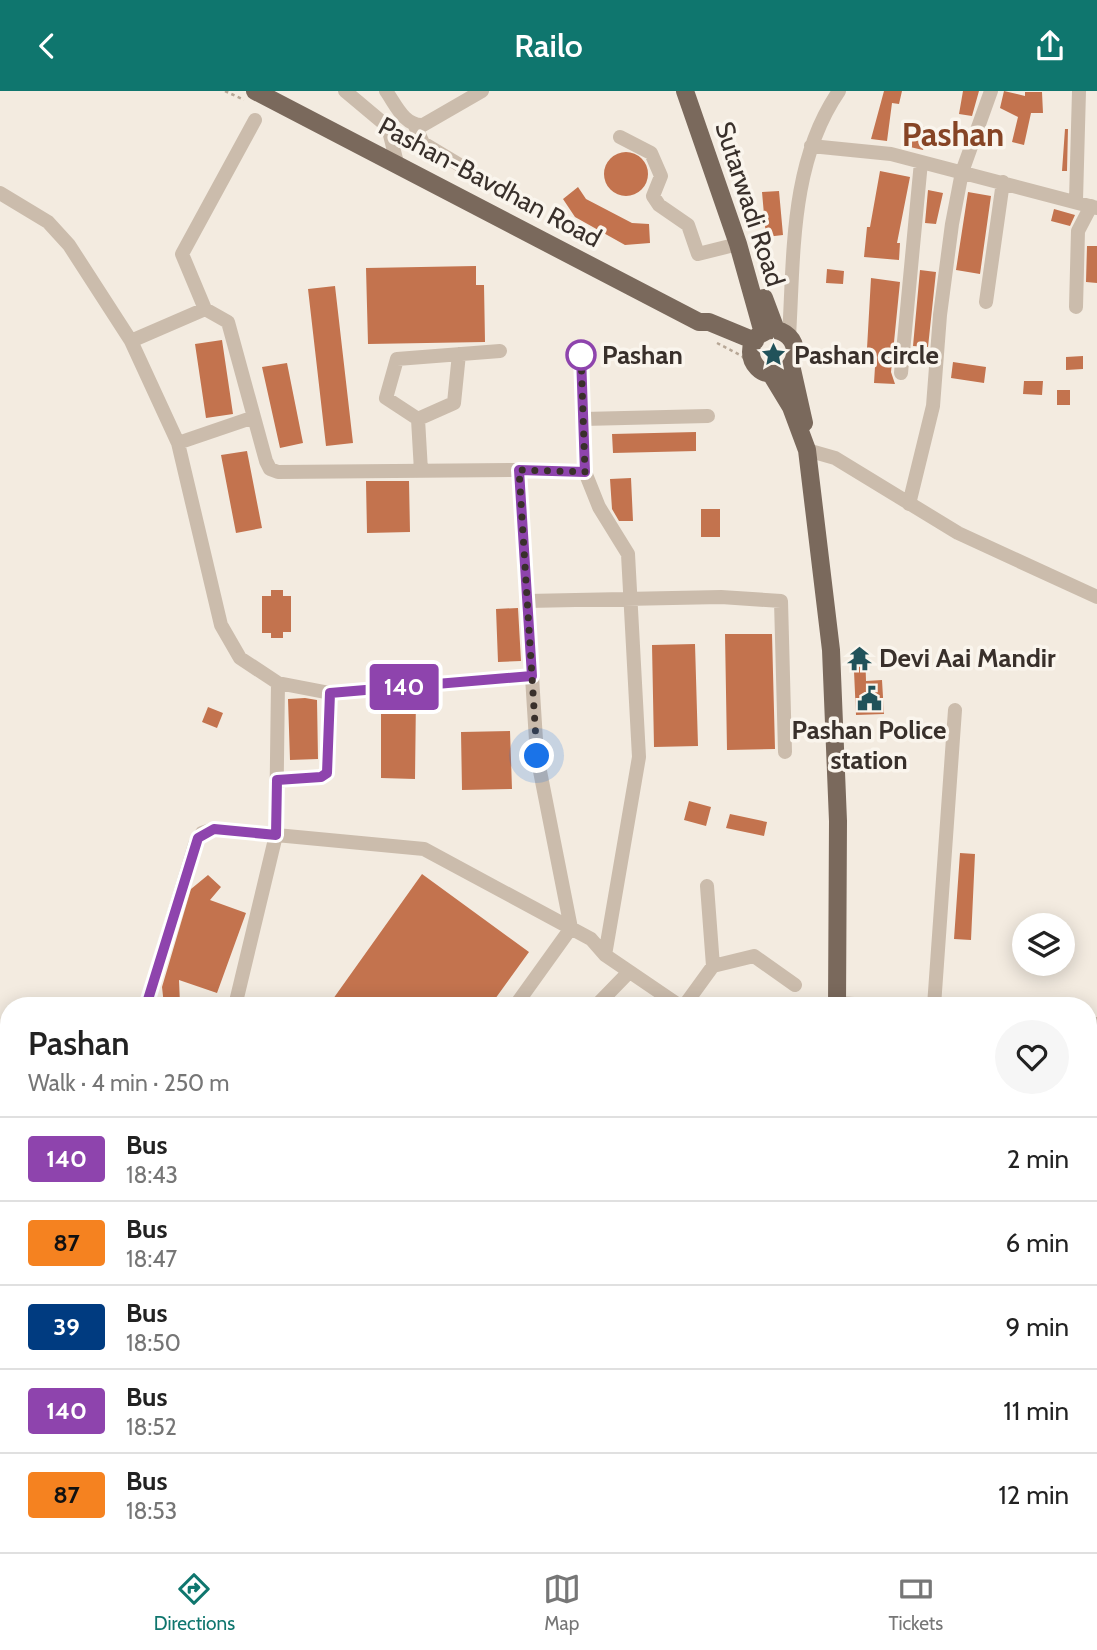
<!DOCTYPE html>
<html lang="en">
<head>
<meta charset="utf-8">
<style>
  :root { --surface:#fff; --page:#f6f6f6; --text:#222; --muted:#767676; --line:#e0e0e0; --accent:#0f766e }
  body { margin:0; font-family:Cabin,sans-serif; background:var(--page); color:var(--text); height:100vh; display:flex; flex-direction:column; font-size:26px; white-space:nowrap }
  * { box-sizing:border-box; margin:0 }
  p { font-size:23px; color:var(--muted) }
  .icon { flex:none; width:38px; height:38px; fill:none; stroke:currentColor; stroke-width:2; stroke-linecap:round; stroke-linejoin:round }
  .map { position:relative; flex:1; overflow:hidden }
  .side { position:absolute; left:0px; top:906px; width:1097px; height:555px; display:flex; flex-direction:column; background:var(--surface); border-radius:28px 28px 0 0; box-shadow:0 4px 18px #0003 }
  .side>* { flex:none }
  .badge { padding:0 14px; border-radius:5px; font-size:24px; line-height:46px }
  .tools { position:absolute; left:1012px; top:822px; display:grid; gap:14px }
  .tools a { display:grid; place-items:center; width:63px; height:63px; border-radius:50%; background:var(--surface); box-shadow:0 4px 18px #0003; font-size:35px }
  .you { position:absolute; width:35px; height:35px; margin:-18px; border:5px solid #fff; border-radius:50%; background:#1a73e8; box-shadow:0 0 0 10px #1a73e833 }
  .map>.badge { position:absolute; translate:-50% -50%; box-shadow:0 0 0 4px #fff }
  .round { display:grid; place-items:center; flex:none; width:74px; height:74px; border-radius:37px; background:var(--page) }
  .head { display:flex; align-items:center; justify-content:space-between; height:119px; padding:0 28px }
  h1 { font-size:33px; font-weight:600; line-height:52px }
  ul { padding:0; list-style:none }
  li { display:flex; align-items:center; gap:21px; height:84px; padding:0 28px; border-top:2px solid var(--line) }
  li div { flex:1 }
  li b { display:block; font-size:26px }
  li em { font-style:normal }
  li .badge { min-width:77px; font-weight:700; text-align:center }
  header { display:flex; justify-content:space-between; align-items:center; height:91px; padding:0 28px; background:var(--accent); color:#fff; font-size:32px; font-weight:600 }
  .menu { display:flex; justify-content:space-around; align-items:center; height:98px; border-top:2px solid var(--line); background:var(--surface); font-size:19px; color:var(--muted) }
  .menu a { display:grid; justify-items:center; gap:4px }
  .menu .current { color:var(--accent) }
  .map>svg:first-child { display:block }
  .green { fill:#b4c2a0 }
  .building { fill:#c3734e }
  .lines { fill:none; stroke-linecap:round; stroke-linejoin:round }
  .path { stroke:#b7a796; stroke-width:2.5; stroke-dasharray:3.5 3.5; stroke-linecap:butt }
  .minor { stroke:#cbbcac; stroke-width:14 }
  .major { stroke:#7a695c; stroke-width:18 }
  .line-casing { stroke:#fff; stroke-width:16 }
  .line { stroke:#8e44ad; stroke-width:10 }
  .walk { stroke:#39302b; stroke-width:7; stroke-dasharray:0 12.6 }
  .stop-dot { fill:#fff; stroke:#8e44ad; stroke-width:3.5 }
  .labels { text-anchor:middle; dominant-baseline:central; stroke-width:7; stroke-linejoin:round; paint-order:stroke }
  .street-label { font-size:26px; fill:#39302b; stroke:#faf5ed }
  .stop-label { font-size:26px; font-weight:bold; fill:#39302b; stroke:#faf5ed; text-anchor:start }
  .poi-label { font-size:26px; font-weight:bold; fill:#39302b; stroke:#faf5ed; text-anchor:start }
  .district-label { font-size:33px; font-weight:bold; fill:#864425; stroke:#faf5ed }
</style>
</head>
<body>
<header><svg class="icon" aria-label="back" viewBox="0 0 24 24"><path d="M15 5l-7 7 7 7"/></svg>Railo<svg class="icon" aria-label="share" viewBox="0 0 24 24"><path d="M12 15V3M7 8l5-5 5 5M5 13v7h14v-7"/></svg></header>
<div class="map">
<svg width="1097" height="1461" viewBox="0 0 1097 1461">
  <rect width="100%" height="100%" fill="#f3ebe0"/>
  <path class="green" d="M1088,954H1097V1431L1089,1432Z"/>
  <path class="building" d="M884,0H902L899,13L892,12L887,50L871,48Z
    M963,0H979L972,25L959,23Z
    M1004,0L1025,5V1H1042L1043,22H1031L1024,54L1012,51L1018,26L1000,17Z
    M916,33L929,37L923,59L910,56Z
    M1065,38H1068L1067,80H1062Z
    M604 83a22 22 0 1 1 44 0a22 22 0 1 1-44 0Z
    M880,80L910,86L897,152H900L899,169L864,166L867,136H870Z
    M578,96L586,108L632,132L649,133L650,152L625,154L575,126L563,108Z
    M928,99L943,102L936,133L925,132Z
    M779,100L783,144L766,146L762,101Z
    M968,101L991,105L980,183L956,179Z
    M1054,118L1075,124L1070,135L1051,130Z
    M1087,155H1097V192L1086,191Z
    M476,175V194H484L485,251L368,253L366,177Z
    M827,178L844,180L843,193L826,192Z
    M920,179L936,181L928,256L913,255Z
    M871,187L900,191L891,281L895,293L874,292L875,276L866,275Z
    M335,195L353,352L326,355L308,198Z
    M222,249L233,323L206,327L195,253Z
    M1083,265V278L1066,279V266Z
    M953,271L986,276L984,292L951,287Z
    M287,272L303,352L280,357L262,276Z
    M1024,290H1043L1042,304L1023,303Z
    M1057,299H1070V314H1057Z
    M696,341V360L613,362L612,343Z
    M247,360L262,437L236,442L221,364Z
    M631,387L633,430H619L612,418L610,388Z
    M366,390H409L410,441L367,442Z
    M701,418H720V446H701Z
    M271,499H283V505H291V541H283V547H271V542H262V505H271Z
    M518,517L521,570L498,571L496,518Z
    M725,543H772L775,658L727,659Z
    M695,553L698,655L654,656L652,554Z
    M853,558H865L866,590L882,589L884,623L856,624Z
    M416,605L415,688L381,687V607Z
    M305,607L317,609L318,668L290,669L288,608Z
    M208,616L223,622L217,637L202,631Z
    M510,640L512,698L462,699L461,641Z
    M689,710L711,716L706,735L684,729Z
    M730,723L767,731L764,745L726,737Z
    M960,762L975,763L971,849L954,848Z
    M422,783L529,861L490,915H328Z
    M208,784L221,796L210,809L246,822L217,902L179,889L180,913L164,914L162,896L191,798Z"/>
  <g class="lines">
    <path class="path" d="M225,0L244,9
      M717,252L742,265L756,281
      M1085,1452L1090,1456L1088,1439"/>
    <path class="minor" d="M345,0L388,36L397,72
      M386,0C396,14 404,35 423,34L482,0
      M415,35L423,52L473,82
      M620,46L651,62L661,85L653,105L659,114L688,134L698,163L738,153
      M811,55L891,63L1097,117
      M0,102L48,131L69,154L131,250L178,352L221,534L240,567L278,592L276,744L424,758L591,848L605,864L680,915
      M1076,109L1079,0
      M986,211L1003,91
      M1076,216L1078,140L1091,115
      M205,218L182,163L255,29
      M789,246C794,163 790,71 839,0
      M131,250L205,218L228,231L266,370L270,378L278,381L519,379
      M581,263L585,381L599,416L628,463L639,666L605,864
      M901,282L921,71
      M418,328L454,312L459,263
      M583,328L708,325
      M178,352L254,326
      M807,359L835,367L958,442L1097,506
      M421,380L418,328L386,307L397,268L500,260
      M909,413L933,315L940,224L952,133L962,81L991,0
      M527,510L721,506L781,510L785,661
      M278,592L330,602L532,585
      M277,689L321,686L327,682L330,602
      M707,795L713,875
      M837,912L887,915
      M146,915L195,753L202,742L214,738L276,744L235,915
      M515,915L571,837L537,665L519,379L585,381
      M596,915L629,881
      M684,915L713,875L754,865L795,894
      M934,915L955,619
      M1088,933H1097
      M1088,1159L1097,1158
      M0,1248L9,1244
      M0,1391H9
      M608,1452L622,1461
      M1018,1452L1030,1461
      M346,1461V1452
      M796,1461L797,1452
      M918,1461L923,1456L958,1457"/>
    <path class="major" d="M255,0L699,231H709L755,250
      M685,0L738,153L763,242
      M764,207L776,239
      M751 261a22 22 0 1 1 44 0a22 22 0 1 1-44 0Z
      M791,274L804,332
      M771,283L791,316L807,359L831,559L838,730L837,915
      M823,1461V1452"/>
  </g>
  <g class="lines">
    <defs>
      <path id="line" d="M146,915L198,747L214,738L276,744L277,689L321,686L327,682L330,602L532,585L519,379L585,381L581,264"/>
    </defs>
    <use href="#line" class="line-casing"/>
    <use href="#line" class="line"/>
    <path class="walk" d="M537,665L519,379L585,381L581,264"/>
  </g>
  <defs>
    <symbol id="sight-bare" viewBox="-9 -9 18 18"><path d="M0-6L1.8-2.2L6-1.7L2.9 1.2L3.7 5.4L0 3.3L-3.7 5.4L-2.9 1.2L-6-1.7L-1.8-2.2Z" fill="#21525a" stroke="#faf5ed" stroke-width="2.5" paint-order="stroke"/></symbol>
    <symbol id="temple-bare" viewBox="-9 -9 18 18"><path d="M0-6L5-2H3V0L6.5 2.5H4V6H1.5V3h-3V6H-4V2.5H-6.5L-3 0V-2H-5Z" fill="#21525a" stroke="#faf5ed" stroke-width="2.5" paint-order="stroke"/></symbol>
    <symbol id="civic-bare" viewBox="-9 -9 18 18"><path d="M-.6-6.5H3V-4.5H.6V-3L4-1V1h2V6H-6V1h2V-1L-.6-3ZM-1.2 2.5V6h2.4V2.5Z" fill="#21525a" stroke="#faf5ed" stroke-width="2.5" paint-order="stroke"/></symbol>
  </defs>
  <g fill-rule="evenodd">
    <use href="#sight-bare" x="756" y="246" width="35" height="35"/>
    <use href="#temple-bare" x="842" y="550" width="35" height="35"/>
    <use href="#civic-bare" x="852" y="590" width="35" height="35"/>
  </g>
  <circle class="stop-dot" cx="581" cy="264" r="14"/>
  <g class="labels">
    <g class="street-label">
      <text transform="translate(490 91) rotate(28)">Pashan-Bavdhan Road</text>
      <text transform="translate(750 113) rotate(72)">Sutarwadi Road</text>
    </g>
    <g class="stop-label">
      <text x="602" y="264">Pashan</text>
    </g>
    <g class="poi-label">
      <text x="794" y="264">Pashan circle</text>
      <text x="879" y="567">Devi Aai Mandir</text>
      <text x="869" y="639" text-anchor="middle">Pashan Police<tspan x="869" dy="30">station</tspan></text>
    </g>
    <g class="district-label">
      <text x="953" y="43">Pashan</text>
    </g>
  </g>
</svg>
<div class="tools">
<a><svg class="icon" aria-label="layers" viewBox="0 0 24 24"><path d="M12 4l9 5-9 5-9-5zM3 14l9 5 9-5"/></svg></a>
</div>
<div class="you" style="left:537px;top:665px"></div>
<b class="badge" style="left:404px;top:596px;background:#8e44ad;color:#fff">140</b>
<section class="side">
<div class="head"><div><h1>Pashan</h1><p>Walk · 4 min · 250 m</p></div><a class="round"><svg class="icon" aria-label="heart" viewBox="0 0 24 24"><path d="M12 20l-8-8c-3-5 5-10 8-4 3-6 11-1 8 4z"/></svg></a></div>
<ul>
<li><span class="badge" style="background:#8e44ad;color:#fff">140</span><div><b>Bus</b><p>18:43</p></div><em>2 min</em></li>
<li><span class="badge" style="background:#f58220;color:#111">87</span><div><b>Bus</b><p>18:47</p></div><em>6 min</em></li>
<li><span class="badge" style="background:#003b80;color:#fff">39</span><div><b>Bus</b><p>18:50</p></div><em>9 min</em></li>
<li><span class="badge" style="background:#8e44ad;color:#fff">140</span><div><b>Bus</b><p>18:52</p></div><em>11 min</em></li>
<li><span class="badge" style="background:#f58220;color:#111">87</span><div><b>Bus</b><p>18:53</p></div><em>12 min</em></li>
</ul>
</section>
</div>
<nav class="menu">
<a class="current"><svg class="icon" aria-label="directions" viewBox="0 0 24 24"><path d="M12 3l9 9-9 9-9-9zM9 14v-3h6M13 9l2 2-2 2"/></svg>Directions</a>
<a><svg class="icon" aria-label="map" viewBox="0 0 24 24"><path d="M3 6l6-2 6 2 6-2v14l-6 2-6-2-6 2zM9 4v14M15 6v14"/></svg>Map</a>
<a><svg class="icon" aria-label="tickets" viewBox="0 0 24 24"><path d="M3 7h18v10H3zM15 7v10"/></svg>Tickets</a>
</nav>
</body>
</html>
